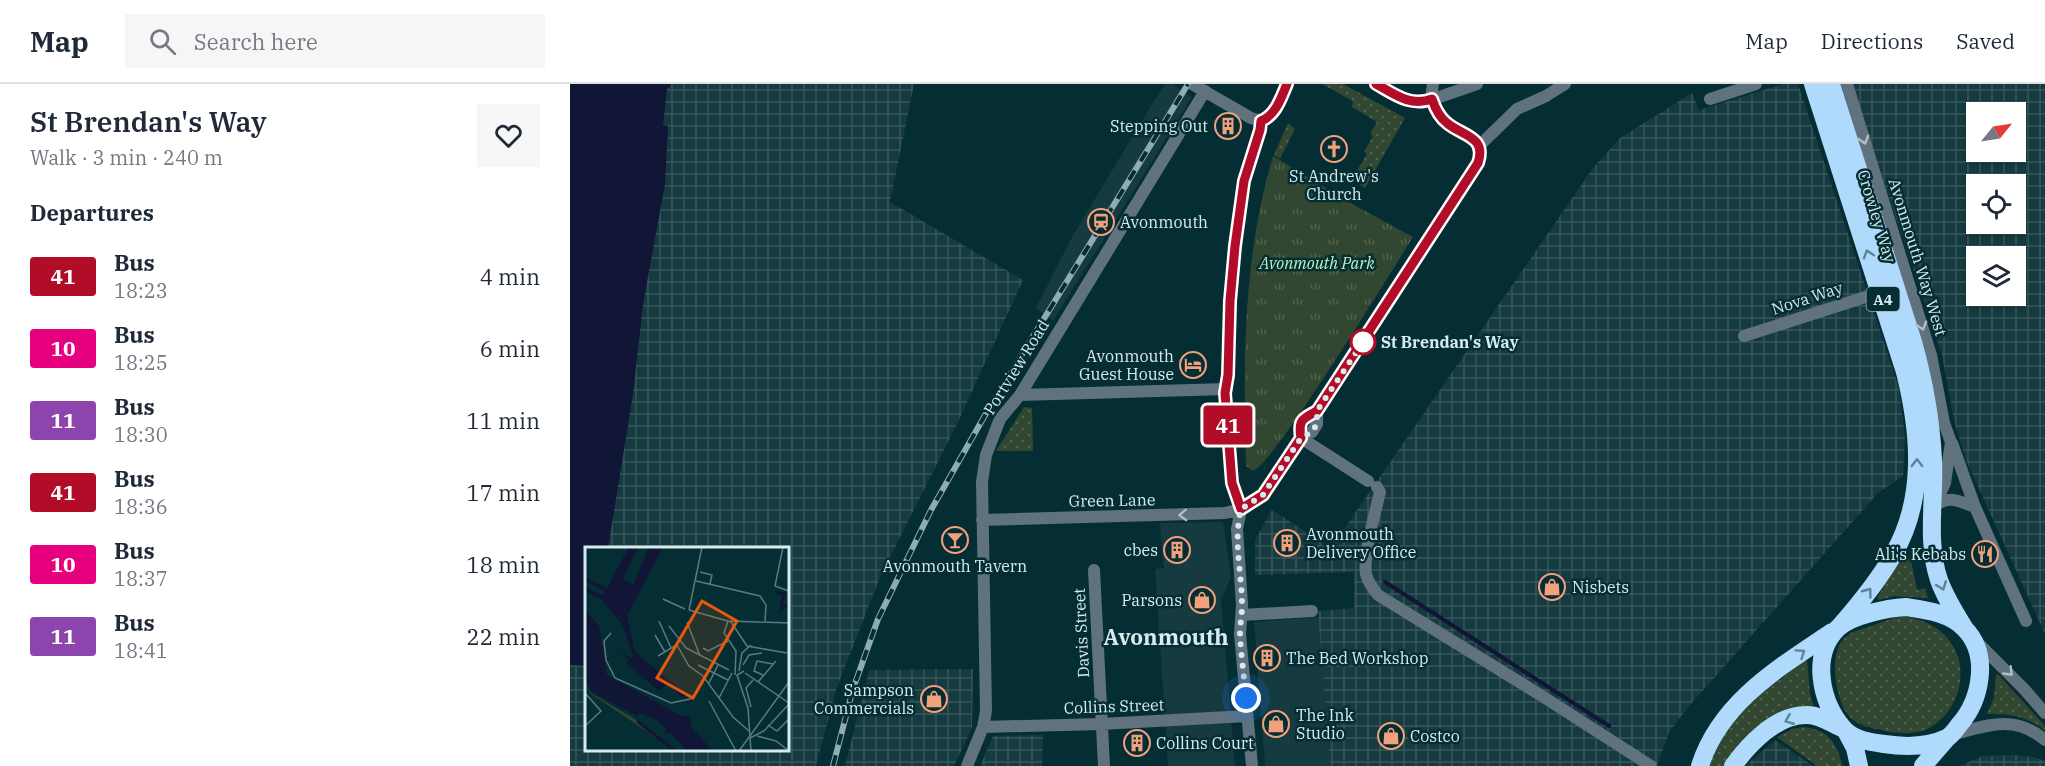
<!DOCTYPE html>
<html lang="en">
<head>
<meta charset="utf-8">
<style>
  :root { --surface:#fff; --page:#f6f6f7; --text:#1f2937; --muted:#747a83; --line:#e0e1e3 }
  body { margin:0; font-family:"IBM Plex Serif",serif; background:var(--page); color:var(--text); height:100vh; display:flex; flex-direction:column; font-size:22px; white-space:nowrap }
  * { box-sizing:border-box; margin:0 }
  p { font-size:20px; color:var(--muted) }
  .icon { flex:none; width:33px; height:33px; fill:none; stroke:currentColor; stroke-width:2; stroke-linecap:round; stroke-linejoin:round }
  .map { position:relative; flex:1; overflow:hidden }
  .details { display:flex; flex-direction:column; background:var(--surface); width:570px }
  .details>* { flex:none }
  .badge { padding:0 12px; border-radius:4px; font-size:21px; line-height:39px }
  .needle { width:39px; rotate:60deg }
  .buttons { position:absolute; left:1396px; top:18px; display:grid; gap:12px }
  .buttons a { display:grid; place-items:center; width:60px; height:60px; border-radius:0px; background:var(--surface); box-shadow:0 2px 4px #0004; font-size:30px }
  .you { position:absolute; width:30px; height:30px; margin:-15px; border:4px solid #fff; border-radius:50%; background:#1a73e8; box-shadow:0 0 0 9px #1a73e833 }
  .map>.badge { position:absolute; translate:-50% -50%; box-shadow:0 0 0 3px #fff }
  h2 { padding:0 30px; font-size:22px; line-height:54px }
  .round { display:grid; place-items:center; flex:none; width:63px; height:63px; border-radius:0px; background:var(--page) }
  .overview { display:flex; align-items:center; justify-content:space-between; height:102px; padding:0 30px }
  h1 { font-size:28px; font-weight:600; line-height:45px }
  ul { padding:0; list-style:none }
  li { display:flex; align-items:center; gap:18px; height:72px; padding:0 30px }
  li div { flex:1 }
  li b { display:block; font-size:22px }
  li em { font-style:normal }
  li .badge { min-width:66px; font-weight:700; text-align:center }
  header { display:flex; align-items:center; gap:36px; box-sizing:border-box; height:84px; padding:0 30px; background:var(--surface); border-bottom:2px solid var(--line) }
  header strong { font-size:28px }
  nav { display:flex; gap:33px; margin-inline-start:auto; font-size:21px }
  .search { width:420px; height:54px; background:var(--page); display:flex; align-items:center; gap:15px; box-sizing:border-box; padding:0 21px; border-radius:0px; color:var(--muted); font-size:22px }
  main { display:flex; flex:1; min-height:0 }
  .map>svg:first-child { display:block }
  .built { fill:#153a40 }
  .industrial { fill:url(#industrial-grid); fill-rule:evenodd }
  .grass { fill:url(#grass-dots) }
  .park { fill:url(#park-tufts) }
  .water { fill:#111536 }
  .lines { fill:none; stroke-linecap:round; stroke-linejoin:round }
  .stream { stroke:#111536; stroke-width:4 }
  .street { stroke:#61727f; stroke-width:12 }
  .highway { stroke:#b0dafb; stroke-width:18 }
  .rail-casing { stroke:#90acb0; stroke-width:6 }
  .rail { stroke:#052e34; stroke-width:4; stroke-dasharray:11; stroke-linecap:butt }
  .oneway { stroke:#adc1c7 }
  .oneway2 { stroke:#5a8498 }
  .line-casing { stroke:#fff; stroke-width:14 }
  .line { stroke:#b10d28; stroke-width:9 }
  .walk { stroke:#d6ebee; stroke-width:6; stroke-dasharray:0 10.8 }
  .stop-dot { fill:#fff; stroke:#b10d28; stroke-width:3 }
  .labels { text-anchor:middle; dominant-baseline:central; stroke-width:5; stroke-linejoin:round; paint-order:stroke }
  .shield { fill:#052e34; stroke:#97b2b6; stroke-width:1.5 }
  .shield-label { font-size:15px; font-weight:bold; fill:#d6ebee }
  .poi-label { font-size:16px; fill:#d6ebee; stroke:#052e34; text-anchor:start }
  .street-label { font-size:16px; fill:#d6ebee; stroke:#052e34 }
  .park-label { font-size:16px; font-style:italic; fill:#bef4bc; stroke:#052e34 }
  .stop-label { font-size:16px; font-weight:bold; fill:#d6ebee; stroke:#052e34; text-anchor:start }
  .district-label { font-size:22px; font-weight:bold; fill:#d6ebee; stroke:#052e34 }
  .inset-river { fill:none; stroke:#111536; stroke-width:3 }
  .inset-road { fill:none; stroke:#597a7e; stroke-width:1.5 }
  .view { fill:#e8590c; fill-opacity:0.15; stroke:#e8590c; stroke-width:3 }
  .inset-edge { fill:none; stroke:#d6ebee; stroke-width:3 }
</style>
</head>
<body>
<header>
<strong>Map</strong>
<div class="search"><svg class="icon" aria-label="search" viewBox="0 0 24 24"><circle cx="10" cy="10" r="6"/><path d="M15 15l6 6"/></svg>Search here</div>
<nav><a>Map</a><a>Directions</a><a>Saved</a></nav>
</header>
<main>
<section class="details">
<div class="overview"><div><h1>St Brendan's Way</h1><p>Walk · 3 min · 240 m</p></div><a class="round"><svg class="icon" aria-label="heart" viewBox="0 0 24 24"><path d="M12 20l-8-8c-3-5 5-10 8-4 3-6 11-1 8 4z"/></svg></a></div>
<h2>Departures</h2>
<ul>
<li><span class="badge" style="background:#b10d28;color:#fff">41</span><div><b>Bus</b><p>18:23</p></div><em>4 min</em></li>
<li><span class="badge" style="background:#e6007e;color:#fff">10</span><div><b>Bus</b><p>18:25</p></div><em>6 min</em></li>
<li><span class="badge" style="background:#8e44ad;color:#fff">11</span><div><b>Bus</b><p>18:30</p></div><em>11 min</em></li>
<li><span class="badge" style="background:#b10d28;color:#fff">41</span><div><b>Bus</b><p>18:36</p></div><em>17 min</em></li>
<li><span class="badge" style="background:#e6007e;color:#fff">10</span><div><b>Bus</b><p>18:37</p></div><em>18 min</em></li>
<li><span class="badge" style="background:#8e44ad;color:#fff">11</span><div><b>Bus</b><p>18:41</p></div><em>22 min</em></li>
</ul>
</section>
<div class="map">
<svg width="1475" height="682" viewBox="0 0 1475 682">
  <defs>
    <pattern id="industrial-grid" width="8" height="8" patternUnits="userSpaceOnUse" patternTransform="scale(1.5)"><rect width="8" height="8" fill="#153a40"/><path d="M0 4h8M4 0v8" fill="none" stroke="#36575c"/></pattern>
    <pattern id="grass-dots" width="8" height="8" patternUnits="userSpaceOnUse" patternTransform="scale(1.5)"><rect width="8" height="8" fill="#324731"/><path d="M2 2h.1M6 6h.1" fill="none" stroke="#4f624f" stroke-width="1.8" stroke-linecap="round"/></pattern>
    <pattern id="park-tufts" width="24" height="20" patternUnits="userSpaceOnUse" patternTransform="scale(1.5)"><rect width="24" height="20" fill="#324731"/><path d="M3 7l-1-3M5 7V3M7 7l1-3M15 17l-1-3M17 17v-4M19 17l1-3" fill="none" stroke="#4f624f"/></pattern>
  </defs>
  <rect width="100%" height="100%" fill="#052e34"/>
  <path class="built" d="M602,0L622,13L483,237L466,224L502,153L582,20L595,1Z
    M653,438L661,493L651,516L665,682H598L585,485L594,484L590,439Z
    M749,533L760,682H695L684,538Z"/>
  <path class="industrial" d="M0,0H344L320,118L453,196L387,340L311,491L266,606L246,682H0ZM16,464H218V666H16Z
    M1213,0H1228L1329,304L1335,353L1333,392L1308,409L1120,621L1099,648L1087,682H760L748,527L784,524V488L685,491V456L702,426L761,464L1023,84L1050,54L1122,9L1129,26Z
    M1281,0H1475V550L1396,376L1384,337L1372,271ZM1407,28H1446V68H1407ZM1407,100H1446V140H1407ZM1407,172H1446V212H1407Z
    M403,585L402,644L384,682H275L299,586Z
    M473,651L472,682H410L423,652Z
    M1205,656L1243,682H1175Z
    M1443,671L1464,673L1475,677V682H1390L1412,672Z"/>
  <path class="grass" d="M752,0H773L835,34L795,104L786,98L789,93L785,90L797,70L794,68L803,52L800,50L807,38L782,23L783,17Z
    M718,39L725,45L710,75L704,71Z
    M454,323L462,324L463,367H426Z
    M1333,471L1341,476L1347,506L1355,504L1358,514L1324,512L1309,516L1307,514Z
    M1334,532C1353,536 1370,542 1381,559C1401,587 1388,630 1357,645C1341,652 1323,649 1307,645C1291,642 1278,637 1272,620C1265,601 1258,566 1278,551C1283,547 1293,545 1299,543C1311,538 1322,534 1334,532Z
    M1237,575L1240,610L1244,623L1154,682H1137L1154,647L1184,615Z
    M1428,590L1475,642V646C1457,633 1440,629 1417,630L1424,614L1426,591Z
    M1233,643C1257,645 1268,659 1272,682H1247L1207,653L1222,645Z"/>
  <path class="park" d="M703,72L784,121L843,153C824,183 702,383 683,387L676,382C673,277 673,173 703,72Z"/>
  <path class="water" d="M0,0H101L100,3L97,4L93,41L98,42L95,100L73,220L63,310L38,464H16V582L0,581Z"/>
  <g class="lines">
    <path class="stream" d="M815,498L1039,642"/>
    <path class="street" d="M622,0L681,34L691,37
      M806,0L833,15L852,19L907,0
      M1277,0L1361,271L1374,339L1381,358L1375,399L1366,419
      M1140,15L1186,0
      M691,37C706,31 711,14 717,0
      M909,62L947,25L976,12L995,0
      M1174,252L1311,208
      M450,311L656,305
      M731,354C728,336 732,335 747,327L908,79C920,45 866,50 862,15C861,10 862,5 863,0
      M731,354L798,397
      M1382,359L1405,423L1456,537
      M807,403L810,408C805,430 793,470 796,490C798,498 803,505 808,511L972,612L1081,682
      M1364,422C1381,411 1387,417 1405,423
      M412,436L655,429L671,425L693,411L731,354L742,348L747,340V327
      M524,486L534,682
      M672,531L742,527
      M1407,558L1454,605L1475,629
      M413,643L531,640L677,632
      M1382,651C1417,641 1445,630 1475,656
      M397,682L413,643L416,627L412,398L416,371L430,335L450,311L635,7
      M682,682L670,550L672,521L667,445L671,425L662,399L655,309L659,291V244L665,162L674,97L690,46L691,37"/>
    <path class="highway" d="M1243,0L1335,288C1350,348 1356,415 1323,471C1309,496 1290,519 1271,541
      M1261,0L1343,258C1354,297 1361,335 1363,376C1365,415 1356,458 1369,496C1375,513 1385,529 1395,545
      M1336,523C1356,526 1380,529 1395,545C1420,571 1411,616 1389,641C1386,645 1382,651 1377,654C1358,663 1334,663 1314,660C1300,658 1283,656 1273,644C1251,618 1240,571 1268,544C1282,531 1318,524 1336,523Z
      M1277,649L1285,664L1289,682
      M1130,682C1150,618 1210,583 1262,548
      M1163,682C1179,660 1206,631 1236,631C1248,630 1261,639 1272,644
      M1353,682L1378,653"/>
    <defs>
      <path id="rail" d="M263,682L283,605L308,535L361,426L418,326L618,0"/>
    </defs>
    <use href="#rail" class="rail-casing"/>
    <use href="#rail" class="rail"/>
  </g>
  <defs><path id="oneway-chevron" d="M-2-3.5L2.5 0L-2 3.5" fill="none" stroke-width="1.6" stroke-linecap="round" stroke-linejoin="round" transform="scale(1.5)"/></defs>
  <g class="oneway">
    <use href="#oneway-chevron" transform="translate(1294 56) rotate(73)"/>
    <use href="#oneway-chevron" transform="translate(1352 242) rotate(73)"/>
    <use href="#oneway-chevron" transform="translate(613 431) rotate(178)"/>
    <use href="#oneway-chevron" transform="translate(1439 588) rotate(46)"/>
  </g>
  <g class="oneway2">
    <use href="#oneway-chevron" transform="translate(1298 170) rotate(-108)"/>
    <use href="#oneway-chevron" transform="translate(1347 379) rotate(-90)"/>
    <use href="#oneway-chevron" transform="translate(1372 502) rotate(69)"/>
    <use href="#oneway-chevron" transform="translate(1298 508) rotate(-53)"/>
    <use href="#oneway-chevron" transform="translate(1231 569) rotate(-35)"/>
    <use href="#oneway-chevron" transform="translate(1219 636) rotate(158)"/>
  </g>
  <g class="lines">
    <defs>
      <path id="line" d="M717,0C711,14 706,31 691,37L690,46L674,97L665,162L660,217L658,291L655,309L662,399L671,425L693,411L731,354C728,336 732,335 747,327L908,79C917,52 892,52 877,39C869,33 865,24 862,15C840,23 824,10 806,0"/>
    </defs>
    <use href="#line" class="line-casing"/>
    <use href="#line" class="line"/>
    <path class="walk" d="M676,614C674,593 671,571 670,550C670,540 672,531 672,522C672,489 663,458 671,425L693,411L731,354L742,348L747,340V327L793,258"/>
  </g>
  <defs>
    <symbol id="building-ring" viewBox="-11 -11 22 22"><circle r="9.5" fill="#052e34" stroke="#f1a17c" stroke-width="1.5"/><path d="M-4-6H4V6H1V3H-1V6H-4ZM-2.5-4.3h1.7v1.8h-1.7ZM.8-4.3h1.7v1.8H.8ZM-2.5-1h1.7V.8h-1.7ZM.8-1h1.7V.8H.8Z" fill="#f1a17c"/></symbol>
    <symbol id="church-ring" viewBox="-11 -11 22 22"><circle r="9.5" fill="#052e34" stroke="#f1a17c" stroke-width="1.5"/><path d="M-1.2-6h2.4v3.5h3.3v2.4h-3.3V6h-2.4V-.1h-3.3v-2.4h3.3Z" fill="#f1a17c"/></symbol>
    <symbol id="station-ring" viewBox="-11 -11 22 22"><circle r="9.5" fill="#052e34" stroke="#f1a17c" stroke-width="1.5"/><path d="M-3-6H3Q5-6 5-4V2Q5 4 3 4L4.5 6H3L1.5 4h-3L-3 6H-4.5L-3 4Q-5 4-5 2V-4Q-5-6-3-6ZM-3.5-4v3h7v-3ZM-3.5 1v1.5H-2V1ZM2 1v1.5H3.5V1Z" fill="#f1a17c"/></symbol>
    <symbol id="hotel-ring" viewBox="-11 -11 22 22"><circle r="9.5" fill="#052e34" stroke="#f1a17c" stroke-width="1.5"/><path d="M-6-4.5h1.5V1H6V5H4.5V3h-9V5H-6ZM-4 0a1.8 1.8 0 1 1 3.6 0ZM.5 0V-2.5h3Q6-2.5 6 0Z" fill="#f1a17c"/></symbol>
    <symbol id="bar-ring" viewBox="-11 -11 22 22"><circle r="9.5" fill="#052e34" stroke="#f1a17c" stroke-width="1.5"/><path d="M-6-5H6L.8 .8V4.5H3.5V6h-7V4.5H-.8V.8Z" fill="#f1a17c"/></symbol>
    <symbol id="restaurant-ring" viewBox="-11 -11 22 22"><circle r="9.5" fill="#052e34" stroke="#f1a17c" stroke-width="1.5"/><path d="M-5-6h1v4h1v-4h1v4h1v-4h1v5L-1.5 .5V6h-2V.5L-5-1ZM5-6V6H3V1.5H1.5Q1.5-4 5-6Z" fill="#f1a17c"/></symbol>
    <symbol id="shop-ring" viewBox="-11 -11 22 22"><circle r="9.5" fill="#052e34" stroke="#f1a17c" stroke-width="1.5"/><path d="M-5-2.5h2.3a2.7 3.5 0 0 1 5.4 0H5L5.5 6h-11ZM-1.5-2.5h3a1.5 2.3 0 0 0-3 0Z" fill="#f1a17c"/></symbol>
  </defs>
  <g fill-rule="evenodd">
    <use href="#building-ring" x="643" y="27" width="30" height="30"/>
    <use href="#church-ring" x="749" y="50" width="30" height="30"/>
    <use href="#station-ring" x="516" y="123" width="30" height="30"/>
    <use href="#hotel-ring" x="608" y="266" width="30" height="30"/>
    <use href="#bar-ring" x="370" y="441" width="30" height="30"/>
    <use href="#building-ring" x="702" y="444" width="30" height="30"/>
    <use href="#building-ring" x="592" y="451" width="30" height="30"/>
    <use href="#restaurant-ring" x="1400" y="455" width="30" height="30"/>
    <use href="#shop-ring" x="967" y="488" width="30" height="30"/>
    <use href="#shop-ring" x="617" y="501" width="30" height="30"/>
    <use href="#building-ring" x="682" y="559" width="30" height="30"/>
    <use href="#shop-ring" x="349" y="600" width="30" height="30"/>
    <use href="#shop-ring" x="691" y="625" width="30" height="30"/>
    <use href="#shop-ring" x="806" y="637" width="30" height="30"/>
    <use href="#building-ring" x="552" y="644" width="30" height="30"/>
  </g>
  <circle class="stop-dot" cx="793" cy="258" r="12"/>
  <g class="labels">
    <rect class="shield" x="1296.5" y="203" width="33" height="24" rx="4.5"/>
    <g class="shield-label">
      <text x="1313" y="215">A4</text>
    </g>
    <g class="poi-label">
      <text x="638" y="42" text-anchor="end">Stepping Out</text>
      <text x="764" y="92" text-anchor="middle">St Andrew's<tspan x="764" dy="18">Church</tspan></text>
      <text x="550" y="138">Avonmouth</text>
      <text x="604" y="272" text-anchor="end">Avonmouth<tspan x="604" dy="18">Guest House</tspan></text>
      <text x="736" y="450">Avonmouth<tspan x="736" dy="18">Delivery Office</tspan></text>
      <text x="588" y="466" text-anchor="end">cbes</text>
      <text x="1396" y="470" text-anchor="end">Ali's Kebabs</text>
      <text x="385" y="482" text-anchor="middle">Avonmouth Tavern</text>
      <text x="1002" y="503">Nisbets</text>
      <text x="612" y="516" text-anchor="end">Parsons</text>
      <text x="716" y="574">The Bed Workshop</text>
      <text x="344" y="606" text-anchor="end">Sampson<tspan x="344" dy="18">Commercials</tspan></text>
      <text x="726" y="631">The Ink<tspan x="726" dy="18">Studio</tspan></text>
      <text x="840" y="652">Costco</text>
      <text x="586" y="659">Collins Court</text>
    </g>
    <g class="street-label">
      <text transform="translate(1307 132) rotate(73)">Crowley Way</text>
      <text transform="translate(1348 173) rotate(73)">Avonmouth Way West</text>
      <text transform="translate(1237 214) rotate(-18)">Nova Way</text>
      <text transform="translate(446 283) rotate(-58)">Portview Road</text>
      <text transform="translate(542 416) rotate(-1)">Green Lane</text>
      <text transform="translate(511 549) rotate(-93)">Davis Street</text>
      <text transform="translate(544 622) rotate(-2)">Collins Street</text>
    </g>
    <g class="park-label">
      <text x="747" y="179">Avonmouth Park</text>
    </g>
    <g class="stop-label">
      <text x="811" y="258">St Brendan's Way</text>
    </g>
    <g class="district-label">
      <text x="596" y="552">Avonmouth</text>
    </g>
  </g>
  <g transform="translate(15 463)">
    <rect width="204" height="204" fill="#052e34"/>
    <path d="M0,136L6,146L53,174L91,204L5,146Z" fill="#324731"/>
    <path d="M44,0H53L38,32L48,38L64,0H78L42,69L50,105L102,148L97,150L82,137L74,144L42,117L44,112L33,103L46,111L48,108L37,77L16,52L0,44V40L19,49L20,44L0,34V30L22,41ZM0,63L14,79L22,128L95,168L105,170L106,180L128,204H102L86,186L79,187L81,181L70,172L54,166L52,169L5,144L0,133Z" fill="#111536"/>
    <path class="inset-river" d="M190,45L199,47L196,62L204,57M52,174L90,204"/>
    <path class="inset-road" d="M198,0L190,39L204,44M115,25L127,28L125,37M111,34L175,49L181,58L180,74M78,52L100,62M104,63L146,75L162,99L202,106M104,63L117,0M74,74L86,101M143,74L139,86L151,104L150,128M145,74L204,76M102,75L115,109M84,79L101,101L144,123M26,86L19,94L21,113L30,131L86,156L105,152L113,144M70,88L80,105M92,98L104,119L118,129L148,170L164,184M118,101L123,104L143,94M73,109L93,97M113,118L143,133M158,118L164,108L177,106M154,124L157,106L166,98M159,124L152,128L163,161L166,204M160,126L204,156M178,128L169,124L172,114L188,117M173,135L191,114M124,136L133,118M0,146L16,164L0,179M134,151L147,126M124,154L151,204M166,160L161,141L168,133M183,178L192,184L204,172M172,189L191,194L204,204M165,191L179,184L204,157M154,204L204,135"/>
    <path class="view" d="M117,54L152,74L108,151L72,131Z"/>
    <rect width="204" height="204" class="inset-edge"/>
  </g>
</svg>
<div class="buttons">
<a><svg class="needle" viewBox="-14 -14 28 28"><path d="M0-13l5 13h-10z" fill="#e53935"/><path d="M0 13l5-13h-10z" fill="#747a83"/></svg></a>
<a><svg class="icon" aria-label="locate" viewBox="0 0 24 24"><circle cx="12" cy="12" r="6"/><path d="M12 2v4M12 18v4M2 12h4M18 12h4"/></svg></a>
<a><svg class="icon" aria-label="layers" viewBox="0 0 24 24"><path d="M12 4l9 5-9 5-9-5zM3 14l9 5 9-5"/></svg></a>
</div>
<div class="you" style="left:676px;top:614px"></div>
<b class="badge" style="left:658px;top:341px;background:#b10d28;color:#fff">41</b>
</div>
</main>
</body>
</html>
